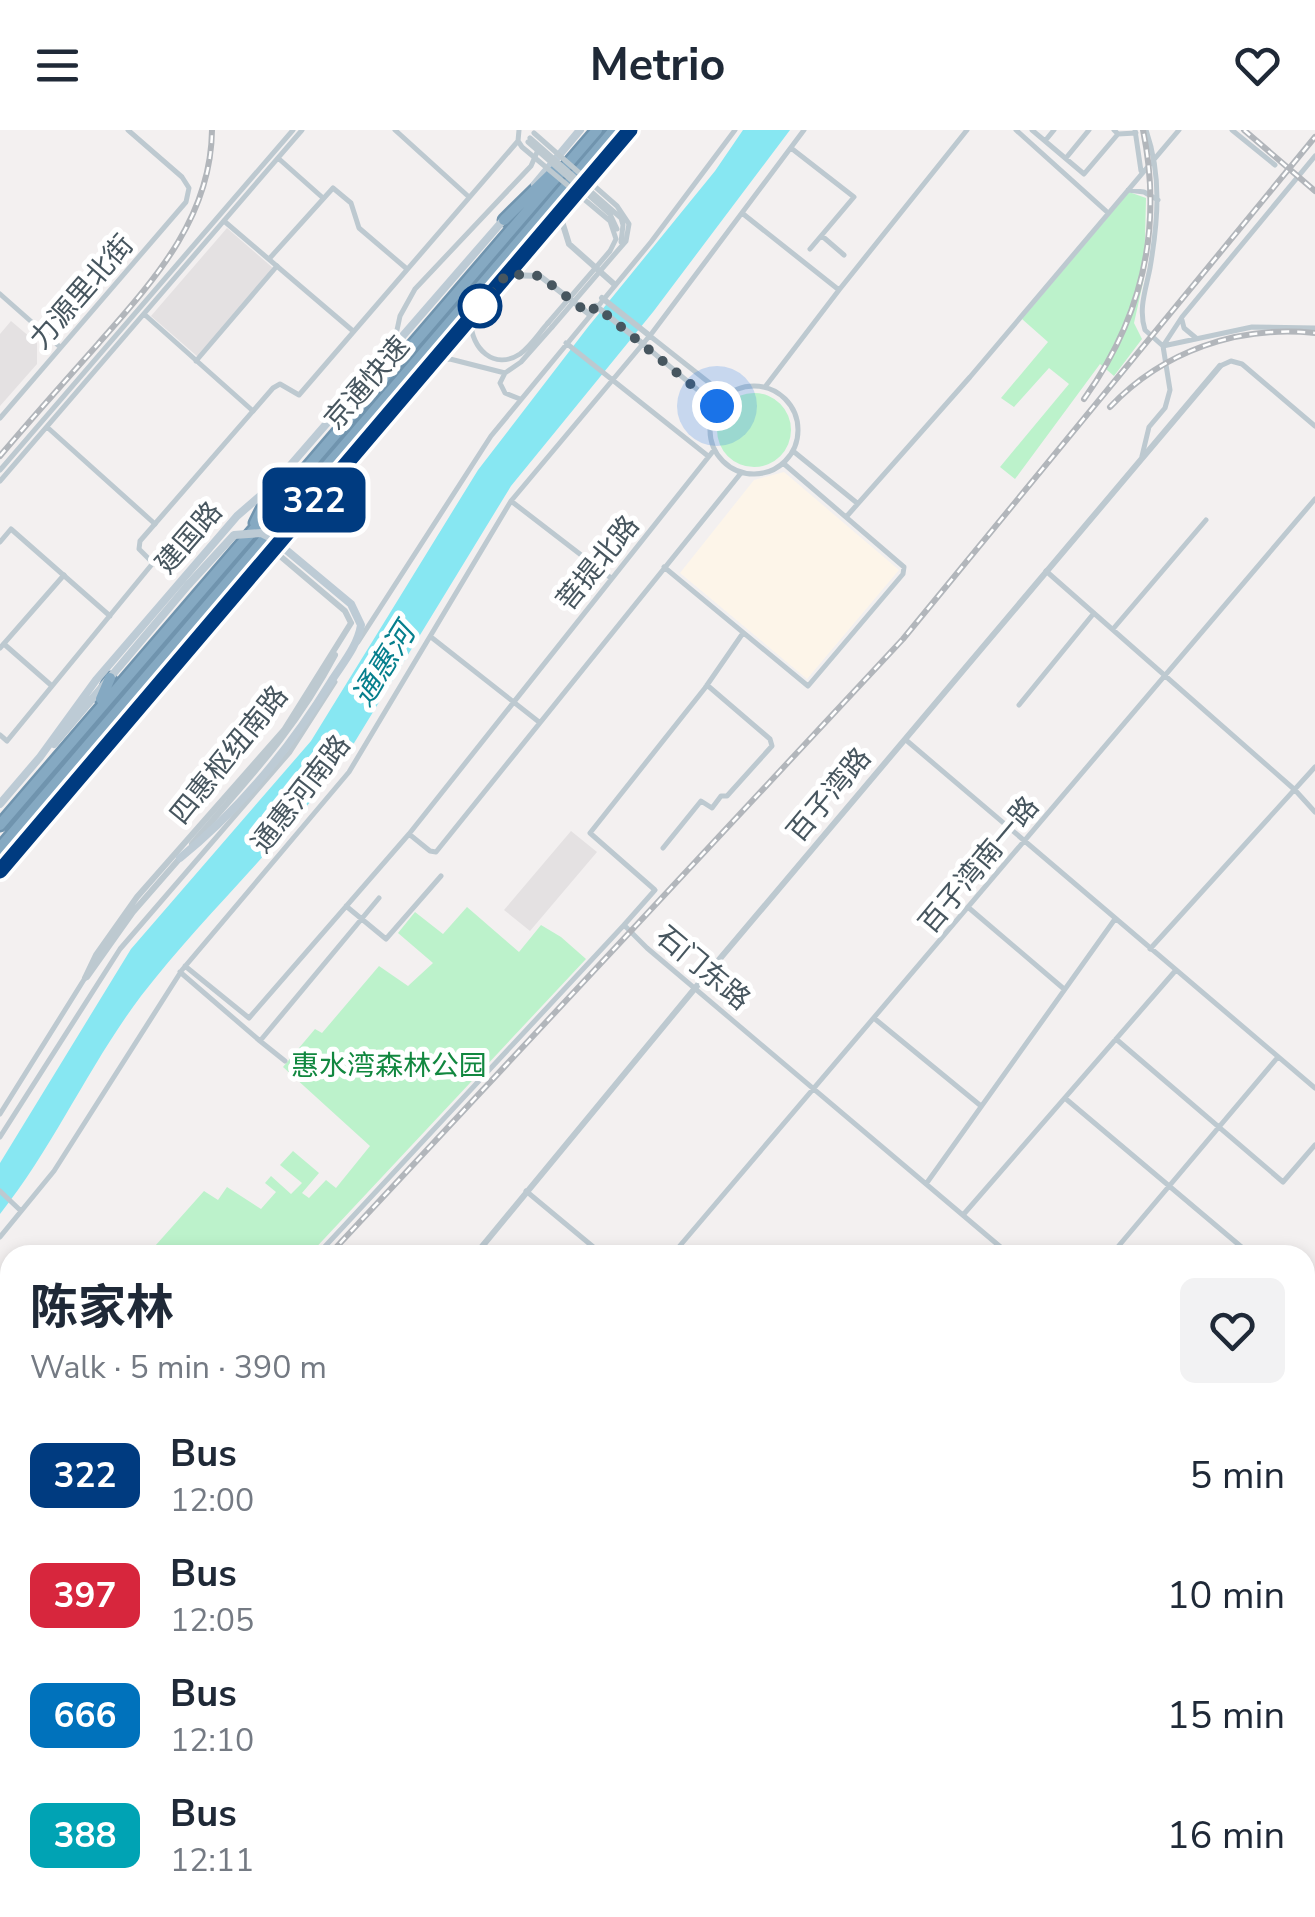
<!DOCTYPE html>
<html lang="en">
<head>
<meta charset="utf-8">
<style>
  :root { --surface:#fff; --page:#f2f2f3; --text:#1f2937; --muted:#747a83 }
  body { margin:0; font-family:"Nunito Sans","Noto Sans SC",sans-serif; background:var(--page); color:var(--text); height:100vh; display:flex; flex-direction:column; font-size:38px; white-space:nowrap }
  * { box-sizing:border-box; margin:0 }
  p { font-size:32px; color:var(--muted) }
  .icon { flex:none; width:55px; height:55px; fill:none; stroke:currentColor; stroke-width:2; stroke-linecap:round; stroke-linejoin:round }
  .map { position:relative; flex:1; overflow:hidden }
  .side { position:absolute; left:0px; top:1115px; width:1315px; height:672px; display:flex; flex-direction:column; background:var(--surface); border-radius:30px 30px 0 0; box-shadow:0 5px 15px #0003 }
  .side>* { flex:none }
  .badge { padding:0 20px; border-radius:15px; font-size:35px; line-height:65px }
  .you { position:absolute; width:50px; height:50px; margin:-25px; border:8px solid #fff; border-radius:50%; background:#1a73e8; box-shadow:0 0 0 15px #1a73e833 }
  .map>.badge { position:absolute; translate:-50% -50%; box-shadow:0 0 0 5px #fff }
  .round { display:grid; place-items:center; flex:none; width:105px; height:105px; border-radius:15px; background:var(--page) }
  .headline { display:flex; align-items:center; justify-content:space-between; height:170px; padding:0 30px }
  h1 { font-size:48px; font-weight:700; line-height:75px }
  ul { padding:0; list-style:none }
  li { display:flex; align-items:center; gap:30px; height:120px; padding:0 30px }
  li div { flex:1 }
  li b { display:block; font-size:38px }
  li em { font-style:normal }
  li .badge { min-width:110px; font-weight:700; text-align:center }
  header { display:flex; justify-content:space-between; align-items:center; height:130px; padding:0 30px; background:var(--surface); font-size:45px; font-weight:700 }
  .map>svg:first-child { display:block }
  .commercial { fill:#fdf5e9 }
  .education { fill:#e4e1e2 }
  .green { fill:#bcf2cb }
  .water { fill:#87e7f2 }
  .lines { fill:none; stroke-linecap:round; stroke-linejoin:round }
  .stream { stroke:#87e7f2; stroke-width:2.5 }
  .trunk-casing { stroke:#7094ae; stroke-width:14 }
  .motorway-casing { stroke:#7094ae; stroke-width:15 }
  .minor { stroke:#bdc9d0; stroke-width:5 }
  .tertiary { stroke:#bdc9d0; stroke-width:6 }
  .secondary { stroke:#bdcbd5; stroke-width:8 }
  .primary { stroke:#aec3d0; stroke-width:9 }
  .trunk { stroke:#9ab6c9; stroke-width:9 }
  .motorway { stroke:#85a9c2; stroke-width:10 }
  .rail-casing { stroke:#b2b6bb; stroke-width:6 }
  .rail { stroke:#fff; stroke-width:2.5; stroke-dasharray:8; stroke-linecap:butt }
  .trunk-bridge-casing { stroke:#7094ae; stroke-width:14; stroke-linecap:butt }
  .minor-bridge { stroke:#bdc9d0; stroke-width:5 }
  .secondary-bridge { stroke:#bdcbd5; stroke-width:8 }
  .trunk-bridge { stroke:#9ab6c9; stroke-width:9 }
  .line-casing { stroke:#fff; stroke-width:22 }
  .line { stroke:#003b80; stroke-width:15 }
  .walk { stroke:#47565f; stroke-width:10; stroke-dasharray:0 18 }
  .stop-dot { fill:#fff; stroke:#003b80; stroke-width:5 }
  .labels { text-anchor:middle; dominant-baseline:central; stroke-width:10; stroke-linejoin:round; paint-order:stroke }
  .street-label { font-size:28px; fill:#47565f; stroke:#fff }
  .park-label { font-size:28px; fill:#11873f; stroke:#fff }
  .water-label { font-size:30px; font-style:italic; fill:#067f8d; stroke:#fff }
</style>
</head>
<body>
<header><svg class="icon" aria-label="menu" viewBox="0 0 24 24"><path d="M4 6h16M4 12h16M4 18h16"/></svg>Metrio<svg class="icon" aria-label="heart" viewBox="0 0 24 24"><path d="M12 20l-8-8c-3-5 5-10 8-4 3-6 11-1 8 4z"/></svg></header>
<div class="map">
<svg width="1315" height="1787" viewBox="0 0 1315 1787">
  <rect width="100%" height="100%" fill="#f3f0f0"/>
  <path class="commercial" d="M784,342L899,440L807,549L680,443L754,350Z"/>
  <path class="education" d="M227,98L273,138L198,227L151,186Z
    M11,191L37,213V234L0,276V204Z
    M571,701L597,722L530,801L504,780Z"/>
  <path class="green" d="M1129,62L1146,68L1144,148L1134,193L1142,209L1114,246L1100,234L1015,349L1000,337L1069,254L1049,238L1014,277L1001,268L1048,212L1022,189Z
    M717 300a37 37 0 1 1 74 0a37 37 0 1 1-74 0Z
    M467,777L519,822L541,795L561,807L586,829L309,1125H147L204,1061L218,1070L227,1057L261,1079L276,1062L265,1053L271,1046L291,1064L302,1053L280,1035L293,1021L319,1043L302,1063L309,1068L326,1050L336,1058L370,1016L283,937L315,899L322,903L379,836L408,856L433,833L398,803L415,782L443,804Z"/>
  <path class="water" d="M743,0H790L653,182L511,356L348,623C286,710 206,782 141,866C89,935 54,1016 0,1084V1033L131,819L311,611L478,340L588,197L715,41Z"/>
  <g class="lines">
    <path class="stream" d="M1305,1236L1315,1223"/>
    <defs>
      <path id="trunk" d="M1305,1172L1315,1160
        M1305,1190L1315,1178
        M0,1400L10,1409
        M427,1778L439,1787
        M447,1778L458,1787
        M793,1787L801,1778
        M802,1787L810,1778"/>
      <path id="motorway" d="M626,7L630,0
        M504,90L555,40
        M255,393L275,353
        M167,528L206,497
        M101,569L110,548
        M0,695L597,0
        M0,718L614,0"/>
    </defs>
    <use href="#trunk" class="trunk-casing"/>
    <use href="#motorway" class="motorway-casing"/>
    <path class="minor" d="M1016,0L1106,81
      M1032,0L1045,11
      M1054,0L1045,11L1084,44L1118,4
      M1114,0L1118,4L1136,3
      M1135,0L1141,41
      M1146,0C1162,46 1158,91 1150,138C1146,159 1138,179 1145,200L1163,216L1252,197L1315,198
      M1232,0L1275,35
      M791,18L854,67L810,119
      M278,28L323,68
      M1066,28L1089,0
      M1128,60L1144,62L1158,70
      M742,83L839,160L967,0
      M822,106L844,125
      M0,164L60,217
      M144,184L253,281
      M1182,190L1184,198L1196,208
      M471,192C471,218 494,241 520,224C531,216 539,203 548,193
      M650,206L726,266
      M566,213L708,326
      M643,214L717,276
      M196,231L277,136
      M436,231L450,229L505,243L521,232L552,197
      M374,236L379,223L397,200L400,186L415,159L531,36L538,20
      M1220,236L1231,231L1242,234L1315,296
      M505,243L500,253L505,263L520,269
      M710 300a44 44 0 1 1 88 0a44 44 0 1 1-88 0Z
      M765,257L839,160
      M0,288L186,72L189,58L182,47L128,0
      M47,297L155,394
      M714,320L409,704L430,721L436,722L741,343
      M793,321L857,373
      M1142,326L1149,297L1165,278L1170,260L1163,216L1182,187L1315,26
      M0,340L293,0
      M0,351L302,0
      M511,371L611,448
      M847,386L970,247L1179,0
      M664,437L808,556L903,444L904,437L783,333
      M1046,441L1295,660L1315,682
      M1113,499L1206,390
      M431,507L539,592
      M358,512L491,306L651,112L735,0
      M0,518L64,445
      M1019,575L1094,483
      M906,610L1315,958
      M663,718L701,671L712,678L721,666H727L772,616L770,609L707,555
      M346,776L386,809L441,746
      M969,778L1064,859
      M624,795L655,760L590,703L705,558L743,503
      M1150,819L1315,637
      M185,836L249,888L409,704
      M180,842L260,911L379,768
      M875,889L981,976
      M1116,909L1283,1052L1315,1015
      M260,911L285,931
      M1066,969L1251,1125
      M0,984L85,848
      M0,1007L120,819L290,622L335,552
      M926,1054L1115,789
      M0,1061L21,1081
      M526,1061L603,1125
      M963,1085L1176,840
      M0,1107L54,1041L182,840L349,642L511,371L652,203L804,0
      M317,1125L624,795L647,818L1010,1125
      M672,1125L1315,369
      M1111,1125L1278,927
      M1305,1720L1315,1729
      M923,1778L935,1787
      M116,1787L124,1778
      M552,1787L560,1778
      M705,1787L713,1778"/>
    <path class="tertiary" d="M560,85L569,114L614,154
      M508,145L540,146L589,184
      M602,168L650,206
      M596,176L643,214
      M273,420L345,481L351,493
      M192,714C248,649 294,602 335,525
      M87,847L133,782L181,727
      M85,848L96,825L137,767L284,600L351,493
      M475,1125L696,857L1220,236
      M0,1376L10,1385
      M0,1382L10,1391
      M0,1722L10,1709
      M0,1728L10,1736
      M59,1778L71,1787"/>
    <path class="secondary" d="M535,54L580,0
      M54,614L189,454
      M0,674L40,627L96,550L237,386L275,353L506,87
      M0,741L630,3
      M1305,1284L1315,1292
      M1305,1295L1315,1303
      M468,1778L479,1787
      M338,1787L345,1778
      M348,1787L356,1778"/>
    <path class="primary" d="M1305,1160L1315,1149
      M1305,1199L1315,1188
      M784,1787L792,1778
      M819,1787L827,1778"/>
    <use href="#trunk" class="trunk"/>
    <use href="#motorway" class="motorway"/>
    <defs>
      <path id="rail" d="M1244,0L1315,61
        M1084,269C1142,188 1163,98 1143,0
        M1110,277C1163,221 1238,195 1315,203
        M0,326C32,288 65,251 98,214C153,151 211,89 212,0
        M329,1125L903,509L1315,7
        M0,1450L10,1440
        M0,1491L10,1480"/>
    </defs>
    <use href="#rail" class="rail-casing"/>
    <use href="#rail" class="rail"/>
    <defs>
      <path id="trunk-bridge" d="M0,1419L10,1427"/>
    </defs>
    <use href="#trunk-bridge" class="trunk-bridge-casing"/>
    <path class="minor-bridge" d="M395,0L469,67
      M519,0L518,11L522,17L610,91L616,109L610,121L548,193
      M534,3L617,76L629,94L626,111L552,197
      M530,8L621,88L623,95L621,112
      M528,12L610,84L617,99
      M224,91L353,201
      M269,129L333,58L351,73L359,98L407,139
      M0,412L11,399L110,486
      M4,514L52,556
      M0,605L7,611L153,433L139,419L140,411L273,258L280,254L299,265L518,11"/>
    <path class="secondary-bridge" d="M180,728C241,678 291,617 332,550C343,533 358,515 361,495L351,474L273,409L261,403L234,405L189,454"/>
    <use href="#trunk-bridge" class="trunk-bridge"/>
  </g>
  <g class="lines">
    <defs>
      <path id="line" d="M0,741L630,0"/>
    </defs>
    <use href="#line" class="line-casing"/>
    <use href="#line" class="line"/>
    <path class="walk" d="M480,176L507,144L540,146L589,184L596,176L717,276"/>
  </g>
  <circle class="stop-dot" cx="480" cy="176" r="20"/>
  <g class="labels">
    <g class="street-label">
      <text transform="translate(82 162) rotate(-49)">力源里北街</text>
      <text transform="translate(367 253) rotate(-49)">京通快速</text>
      <text transform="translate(189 408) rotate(-49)">建国路</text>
      <text transform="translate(598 433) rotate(-51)">菩提北路</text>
      <text transform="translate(229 625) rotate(-51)">四惠枢纽南路</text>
      <text transform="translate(301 664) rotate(-52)">通惠河南路</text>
      <text transform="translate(829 665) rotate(-50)">百子湾路</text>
      <text transform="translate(979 735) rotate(-50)">百子湾南一路</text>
      <text transform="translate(703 838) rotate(40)">石门东路</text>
    </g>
    <g class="park-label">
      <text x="389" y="936">惠水湾森林公园</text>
    </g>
    <g class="water-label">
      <text transform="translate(384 535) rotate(-58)">通惠河</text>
    </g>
  </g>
</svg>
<div class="you" style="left:717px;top:276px"></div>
<b class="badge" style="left:314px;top:370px;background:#003b80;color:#fff">322</b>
<section class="side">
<div class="headline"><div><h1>陈家林</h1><p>Walk · 5 min · 390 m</p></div><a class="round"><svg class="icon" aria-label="heart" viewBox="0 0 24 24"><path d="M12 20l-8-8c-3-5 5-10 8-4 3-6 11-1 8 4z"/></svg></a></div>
<ul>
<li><span class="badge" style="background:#003b80;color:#fff">322</span><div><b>Bus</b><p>12:00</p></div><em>5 min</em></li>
<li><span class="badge" style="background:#d7263d;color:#fff">397</span><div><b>Bus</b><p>12:05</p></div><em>10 min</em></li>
<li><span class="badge" style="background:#0072bc;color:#fff">666</span><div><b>Bus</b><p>12:10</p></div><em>15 min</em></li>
<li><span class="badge" style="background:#00a3b4;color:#fff">388</span><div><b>Bus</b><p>12:11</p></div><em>16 min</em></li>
</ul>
</section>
</div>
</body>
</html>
